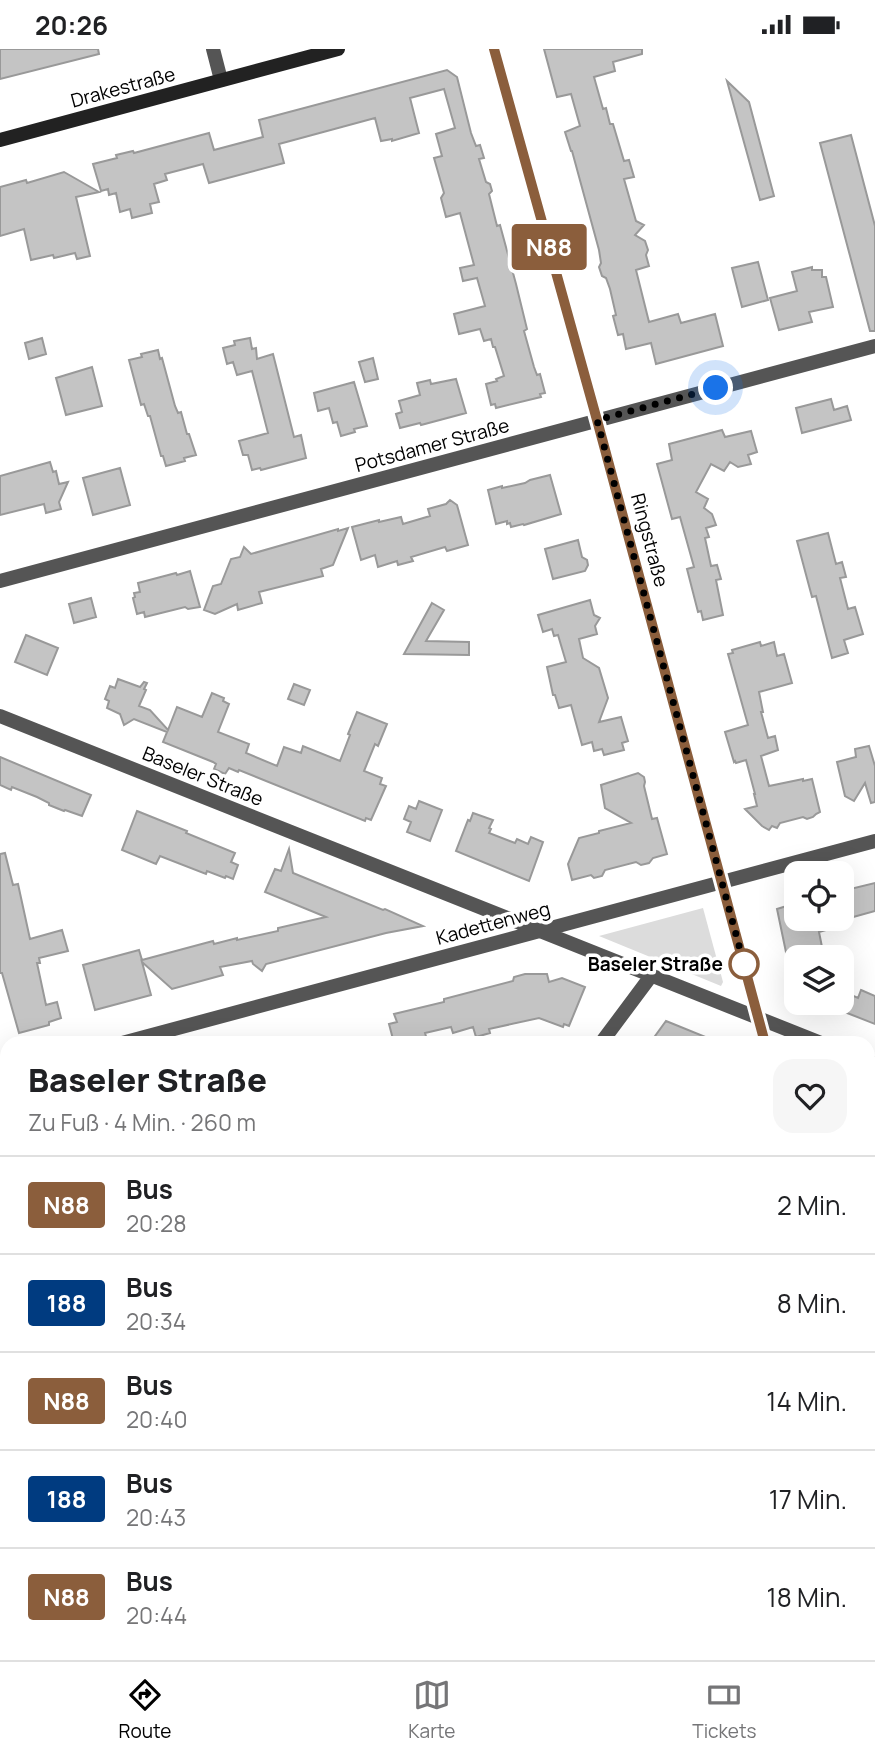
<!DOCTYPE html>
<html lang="de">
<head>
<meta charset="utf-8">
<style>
  :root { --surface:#fff; --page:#f6f6f6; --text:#202124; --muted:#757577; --line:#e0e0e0; --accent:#000 }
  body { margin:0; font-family:Manrope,sans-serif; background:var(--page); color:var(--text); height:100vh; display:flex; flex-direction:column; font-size:26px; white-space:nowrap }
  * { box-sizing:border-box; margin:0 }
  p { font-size:23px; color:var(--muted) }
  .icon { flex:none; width:38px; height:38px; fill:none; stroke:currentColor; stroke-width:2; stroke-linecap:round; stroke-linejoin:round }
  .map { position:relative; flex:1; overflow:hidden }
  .side { position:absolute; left:0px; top:987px; width:875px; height:625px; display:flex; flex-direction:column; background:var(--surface); border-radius:21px 21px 0 0; box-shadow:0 7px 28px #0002 }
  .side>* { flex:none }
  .badge { padding:0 14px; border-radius:5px; font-size:24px; line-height:46px }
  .tools { position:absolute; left:784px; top:812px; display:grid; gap:14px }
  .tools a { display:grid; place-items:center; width:70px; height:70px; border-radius:14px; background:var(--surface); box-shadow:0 7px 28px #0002; font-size:35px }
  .you { position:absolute; width:35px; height:35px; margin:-18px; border:5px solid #fff; border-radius:50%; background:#1a73e8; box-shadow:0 0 0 10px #1a73e833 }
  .map>.badge { position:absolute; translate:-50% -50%; box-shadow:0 0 0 4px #fff }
  .round { display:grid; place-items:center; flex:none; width:74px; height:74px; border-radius:21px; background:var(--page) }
  .summary { display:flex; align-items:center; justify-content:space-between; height:119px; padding:0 28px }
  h1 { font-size:33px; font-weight:800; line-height:52px }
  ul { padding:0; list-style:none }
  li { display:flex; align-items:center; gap:21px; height:98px; padding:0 28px; border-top:2px solid var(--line) }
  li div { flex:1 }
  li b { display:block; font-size:26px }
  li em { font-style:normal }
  li .badge { min-width:77px; font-weight:700; text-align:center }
  .status { display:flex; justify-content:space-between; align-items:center; height:49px; padding:0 35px; background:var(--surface); direction:ltr }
  .status svg { height:19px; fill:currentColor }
  .menu { display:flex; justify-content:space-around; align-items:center; height:98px; border-top:2px solid var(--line); background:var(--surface); font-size:19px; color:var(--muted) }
  .menu a { display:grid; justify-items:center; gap:4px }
  .menu .on { color:var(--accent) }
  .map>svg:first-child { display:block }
  .green { fill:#dcdcdc }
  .building { fill:#c4c4c4; stroke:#999; stroke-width:2 }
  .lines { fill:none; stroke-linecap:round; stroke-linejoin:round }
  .street { stroke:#555; stroke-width:14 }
  .secondary { stroke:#222; stroke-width:14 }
  .line-casing { stroke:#fff; stroke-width:16 }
  .line { stroke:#8b5e3c; stroke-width:10 }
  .walk { stroke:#000; stroke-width:7; stroke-dasharray:0 12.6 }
  .stop-dot { fill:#fff; stroke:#8b5e3c; stroke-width:3.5 }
  .labels { text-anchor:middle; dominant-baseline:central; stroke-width:7; stroke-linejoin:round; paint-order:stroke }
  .street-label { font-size:19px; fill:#000; stroke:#fff }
  .stop-label { font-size:19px; font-weight:bold; fill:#000; stroke:#fff; text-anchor:end }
</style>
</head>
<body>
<div class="status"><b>20:26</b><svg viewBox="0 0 49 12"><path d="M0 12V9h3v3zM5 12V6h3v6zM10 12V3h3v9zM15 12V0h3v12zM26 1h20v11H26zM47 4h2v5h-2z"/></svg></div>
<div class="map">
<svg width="875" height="1611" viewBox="0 0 875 1611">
  <rect width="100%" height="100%" fill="#fff"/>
  <path class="green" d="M703,859L723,933L721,937L599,887Z"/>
  <path class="building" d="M0,0H98L99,5L0,30Z
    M544,0H642V5L613,13L615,22L594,28L603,60L606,59L610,75H613L624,112L629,111L634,128L624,130L636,172L644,176L635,186L645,192L648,201L646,206L649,217L636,221L649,273L678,265L681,274L715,265L723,297L656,315L651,294L626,300L623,285L618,286L613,267L616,266L610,240L606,229L602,227L599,218L601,214L599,201L572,102H571L565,83L580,77L571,45L557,48Z
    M447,21L457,28L471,84L476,97L480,96L484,109L479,110L486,133L490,135L492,142L489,145L497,177L500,176L516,235L527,280L524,282L534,318L537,326L540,325L545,344L540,345L541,348L496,359L495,355L491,356L486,335L497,332L496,330L504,327L495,298H493L491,290L484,292L480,280L459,285L454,265L485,257L477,229L463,232L460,219L474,216L460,164L446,168L441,149L444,144L434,109L442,107L436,85L455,79L444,40L410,49L419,84L392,92V90L381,92L375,69L279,95L284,114L209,134L203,115L165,125L167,131L154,135L159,153L150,155L152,164L132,169L130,160L120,163L116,144L109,146L108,140L101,142L93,115L117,109L116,106L133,102L134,104L209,84L214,101L263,88L259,71Z
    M727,32L749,53L774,147L760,151Z
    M851,86L875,177V282H870L820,94Z
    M64,123L99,143L76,148L90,207L77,210L75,204L54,209L53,206L31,211L24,180L0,187V138L26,131L27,134Z
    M758,213L768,251L742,258L732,219Z
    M812,218V221H822V228H826L833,258L809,263L812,273L779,281L770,249L797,242L792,223Z
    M42,289L46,305L29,310L25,294Z
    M250,289L252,300L256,299L257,310L273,305L294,388L301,386L306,409L261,421L260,419L252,421L248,406H243L239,392L268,384L252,322L237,326L233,313L227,315L223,299L235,296L234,292Z
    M158,301L160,310L162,309L175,357L178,364L181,363L187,385H189L196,406L184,409L185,412L166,417L163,407H161L150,367H148L144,355L141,356L129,311L142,308L141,305Z
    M373,309L378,330L365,333L359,313Z
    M92,318L102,357L66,366L56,329Z
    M456,330L466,364L421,376L420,374L400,379L396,365L402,363L399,352L420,346L417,334L430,331L431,335Z
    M354,333L367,377L354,380L355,383L341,387L337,373L333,374L329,359L318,362L314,344Z
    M831,350L834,361L847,357L851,371L802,384L796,359Z
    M722,381L725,388L751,382L757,403L748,406L751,415L738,418L730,413L724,422L711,415L696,443L708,450L704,459L712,465L716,476L706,479L709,488L705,489L711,517L717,516L721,530L716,531L723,566L703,571L701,562L698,563L687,520L694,518L680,468L672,470L657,415L672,411L669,395Z
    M50,413L53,423L56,422L59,435L68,433L59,453L61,460L46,464L44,455L0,466V427Z
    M120,419L130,456L93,466L83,429Z
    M550,426L561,465L524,476L523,475L511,478L510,474L507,475V472L496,475L488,441L502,437V439L525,434L530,431Z
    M450,451L457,456L468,496L447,502L445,498L411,508L413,512L398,516L397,512L378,518L375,506L361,511L352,478L379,471V473L401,468L403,475L430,467L428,460L446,455Z
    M348,479L333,516L321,520L323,527L259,543L262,554L238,561L237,555L215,565L204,561L213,537L221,535L231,510L240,508L244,498L251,505L338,480V482Z
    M828,484L836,515L842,513L846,528L840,529L848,560L855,558L863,585L844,591L848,604L832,609L816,547L812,548L797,492Z
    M578,491L582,508L587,511L588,516L585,522L553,530L545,500Z
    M190,522L200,558L188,560L185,558L145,568L144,563L137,565L133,549L135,548L134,544L140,543L138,534L176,524L177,526Z
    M91,549L96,568L74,574L69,555Z
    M590,551L594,566L600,569L595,577L597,585L579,590L583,609L599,619L608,649L599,673L621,668L628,692L622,694L624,701L604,706L602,700L594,702L592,693L582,696L571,656L559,659L555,646H553L547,618L566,613L558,586L554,587L552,580L543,583L538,566Z
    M432,554L444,561L426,592L469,593V606L404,605Z
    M26,586L58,599L47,626L15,613Z
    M760,593L761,597L774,593L777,607L784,605L792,634L759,643L763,663H761L768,689L775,687L778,701L761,707L769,737L803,730V732L812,730L820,763L816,765L813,768L807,770L803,768L780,774L777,779L772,777L769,781L762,777L745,760L757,757L754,745H755L746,711L736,714L735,712L734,713L725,683L748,676L728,605L733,604L732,601Z
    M118,630L140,638L144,633L147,634L144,640L146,641L139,657L150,661L168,681L177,658L202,668L212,644L224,649L223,652L229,655L218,683L249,695L246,704L277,717L284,698L301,704L303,697L340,712L350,686L348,685L357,663L387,675L378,697L375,695L364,722L382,729L380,735L386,737L371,771L366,769L365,772L239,721L238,723L229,719L225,725L214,720L216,715L213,713L163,693L167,683L134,670L124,676L120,665L107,659L109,652L105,650L110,637L115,639Z
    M294,635L310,641L304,656L288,650Z
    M869,697L875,717V753L871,754L865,734L854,752L845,747L837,713L856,708L855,700Z
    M0,708L91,746L82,767L65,761L64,762L49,756V754L37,748L12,738L11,741L0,736Z
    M638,724L644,728L645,733L644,737L652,770L657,769L667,805L653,809L649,814L641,816L636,813L605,821L602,827L594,829L591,826L572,831L568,815L579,789L599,784V782L631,774L605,759L601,736Z
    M419,752L442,761L430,792L407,783L411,773L404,770L409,757L416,760Z
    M137,762L187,782L186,784L235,804L231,813L238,816L233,830L226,827L225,829L207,822L206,825L160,807L156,815L122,801Z
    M473,764L493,771L489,779L491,780L489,784L515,794L517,790L528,795L531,788L543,793L529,832L456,802L468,771L470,772Z
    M289,800L293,824L383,861L385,860L423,877L386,884L266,915L262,922L253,915L252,912L220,918L223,926L172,940L142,913L151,946L95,961L83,916L139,901L142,911L213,892L214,895L237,889V891L278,882V879L326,868L265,843L275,820L281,822Z
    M5,804L13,836L18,835L30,890L62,881L68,902L39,909L40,914H37L46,956L57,953L61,969L49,973V976L19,984L2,924H0V805Z
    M875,834V862L846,870H850V874L819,883L824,908H787L777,860L796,854V870H842V842Z
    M525,925H547L549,933L562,929L585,938L569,977L564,975L563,978L539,969L489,980L490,984L476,988L473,978L453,984L451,978L425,984L428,994H394L389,975L397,973L394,965L444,953V950L513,932L514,928Z
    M861,941L875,947V975L842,962V942L858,949Z
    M666,972L718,993L717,994H650Z"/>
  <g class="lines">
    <path class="street" d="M213,0L221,31
      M0,532L875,297
      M0,667L821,994
      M122,994L875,792
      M601,994L651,927
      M868,1012L875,1015
      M0,1027L7,1025
      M0,1064L7,1091
      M0,1470L7,1476
      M868,1519L875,1517
      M179,1605L187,1611
      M782,1611L787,1605"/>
    <path class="secondary" d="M494,0L597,371L765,994
      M0,91L338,0
      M868,1365L875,1391"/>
  </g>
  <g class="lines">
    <defs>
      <path id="line" d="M494,0L597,371L765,994"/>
    </defs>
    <use href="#line" class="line-casing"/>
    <use href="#line" class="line"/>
    <path class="walk" d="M716,339L597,371L744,915"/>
  </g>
  <circle class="stop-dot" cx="744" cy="915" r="14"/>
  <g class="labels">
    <g class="street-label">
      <text transform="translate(123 38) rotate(-15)">Drakestraße</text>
      <text transform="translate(432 396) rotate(-15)">Potsdamer Straße</text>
      <text transform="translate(650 491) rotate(75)">Ringstraße</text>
      <text transform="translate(203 727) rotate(22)">Baseler Straße</text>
      <text transform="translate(493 874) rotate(-15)">Kadettenweg</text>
    </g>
    <g class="stop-label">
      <text x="723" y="915">Baseler Straße</text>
    </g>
  </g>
</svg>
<div class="tools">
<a><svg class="icon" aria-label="locate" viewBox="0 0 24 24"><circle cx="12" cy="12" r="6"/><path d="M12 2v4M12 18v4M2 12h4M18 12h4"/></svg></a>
<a><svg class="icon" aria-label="layers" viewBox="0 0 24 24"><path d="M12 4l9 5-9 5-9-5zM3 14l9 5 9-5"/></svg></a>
</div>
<div class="you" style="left:716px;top:339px"></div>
<b class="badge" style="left:549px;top:198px;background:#8b5e3c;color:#fff">N88</b>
<section class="side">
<div class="summary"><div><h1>Baseler Straße</h1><p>Zu Fuß · 4 Min. · 260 m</p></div><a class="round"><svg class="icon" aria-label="heart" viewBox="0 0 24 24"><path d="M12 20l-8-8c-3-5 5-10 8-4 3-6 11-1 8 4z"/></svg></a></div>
<ul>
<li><span class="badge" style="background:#8b5e3c;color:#fff">N88</span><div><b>Bus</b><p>20:28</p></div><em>2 Min.</em></li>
<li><span class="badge" style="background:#003b80;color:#fff">188</span><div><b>Bus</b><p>20:34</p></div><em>8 Min.</em></li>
<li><span class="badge" style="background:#8b5e3c;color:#fff">N88</span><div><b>Bus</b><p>20:40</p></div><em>14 Min.</em></li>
<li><span class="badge" style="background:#003b80;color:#fff">188</span><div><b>Bus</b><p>20:43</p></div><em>17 Min.</em></li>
<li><span class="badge" style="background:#8b5e3c;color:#fff">N88</span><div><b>Bus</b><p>20:44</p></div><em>18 Min.</em></li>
</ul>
</section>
</div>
<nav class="menu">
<a class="on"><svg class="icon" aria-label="directions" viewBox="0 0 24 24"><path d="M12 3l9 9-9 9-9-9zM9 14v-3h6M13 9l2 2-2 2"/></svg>Route</a>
<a><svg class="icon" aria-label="map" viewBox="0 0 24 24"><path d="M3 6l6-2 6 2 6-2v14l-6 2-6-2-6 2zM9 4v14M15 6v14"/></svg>Karte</a>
<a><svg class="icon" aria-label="tickets" viewBox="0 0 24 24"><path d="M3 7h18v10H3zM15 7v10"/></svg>Tickets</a>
</nav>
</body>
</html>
